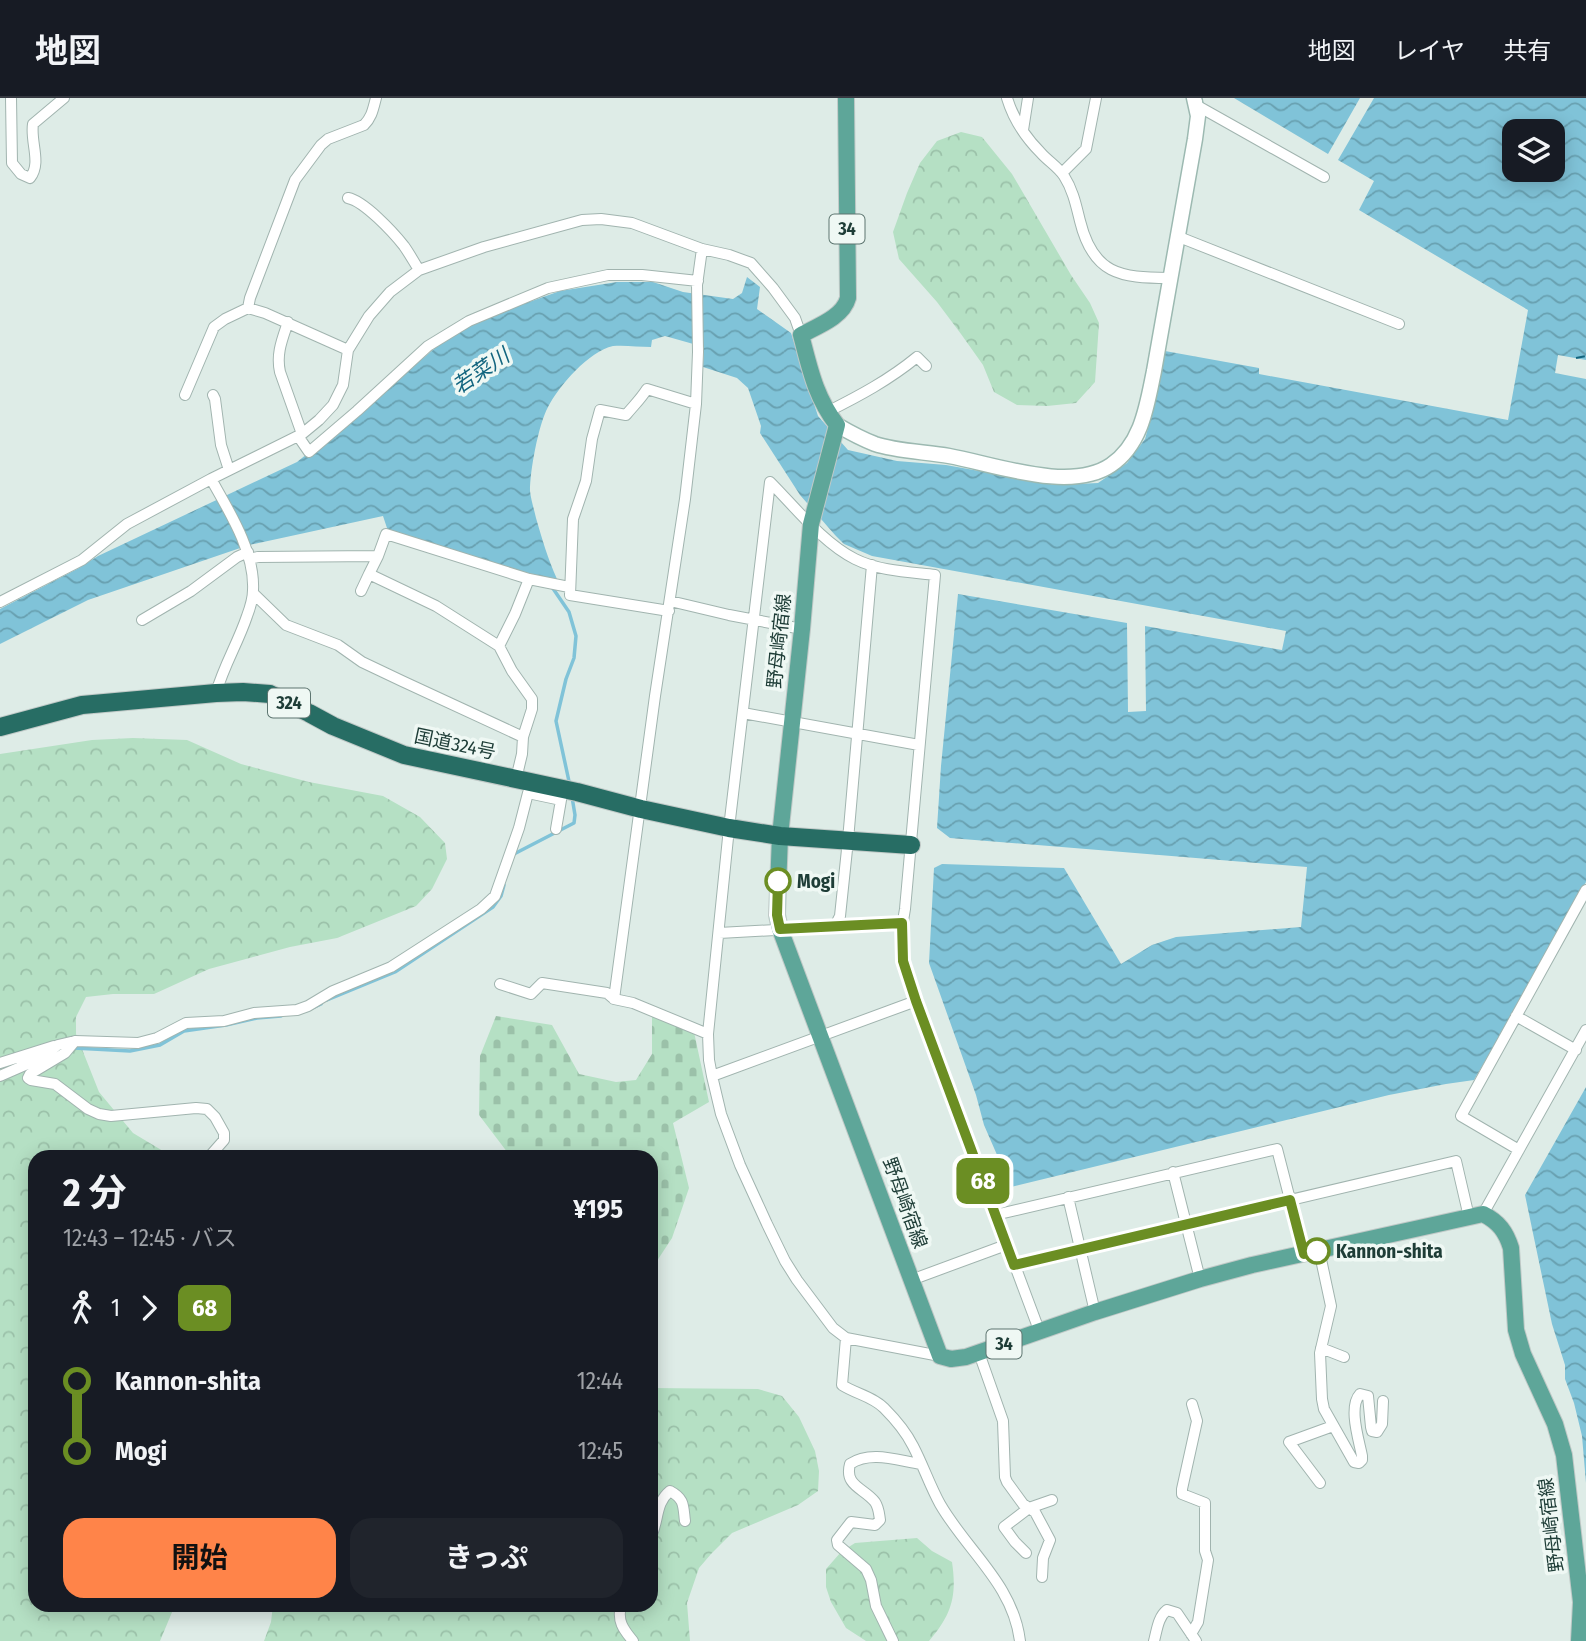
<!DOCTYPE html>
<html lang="ja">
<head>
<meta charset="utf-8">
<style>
  :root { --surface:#171b24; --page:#20242c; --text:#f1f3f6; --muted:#9ea1a6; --line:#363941; --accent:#ff8449 }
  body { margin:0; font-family:"Fira Sans Condensed","Noto Sans JP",sans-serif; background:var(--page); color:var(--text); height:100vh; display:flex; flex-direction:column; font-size:26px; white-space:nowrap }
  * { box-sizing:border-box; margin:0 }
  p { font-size:23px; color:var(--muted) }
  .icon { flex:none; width:38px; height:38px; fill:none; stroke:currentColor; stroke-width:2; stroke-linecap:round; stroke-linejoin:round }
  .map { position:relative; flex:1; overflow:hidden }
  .panel { position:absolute; left:28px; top:1052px; width:630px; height:462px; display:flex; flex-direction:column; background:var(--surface); border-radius:21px; box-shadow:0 4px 18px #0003 }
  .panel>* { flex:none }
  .badge { padding:0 14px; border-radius:10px; font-size:24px; line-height:46px }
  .buttons { position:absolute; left:1502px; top:21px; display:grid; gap:14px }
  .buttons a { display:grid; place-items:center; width:63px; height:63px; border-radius:14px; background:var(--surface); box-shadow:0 4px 18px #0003; font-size:35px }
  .map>.badge { position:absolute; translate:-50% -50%; box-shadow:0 0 0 4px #fff }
  .legs { display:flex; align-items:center; gap:10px; height:77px; padding:0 35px; font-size:23px }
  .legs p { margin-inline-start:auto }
  .headline { display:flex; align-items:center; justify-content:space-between; height:119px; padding:0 35px }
  h1 { font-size:38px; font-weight:700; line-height:52px }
  .action { display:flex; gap:14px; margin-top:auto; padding:14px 35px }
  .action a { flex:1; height:80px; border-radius:21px; background:var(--accent); color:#111; font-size:28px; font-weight:700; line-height:80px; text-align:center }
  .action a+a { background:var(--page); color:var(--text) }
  ul { padding:0 35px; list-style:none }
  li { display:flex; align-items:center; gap:24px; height:70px; font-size:26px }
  li i { display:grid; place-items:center; width:10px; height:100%; margin:0 9px; background:currentColor }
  li i::after { content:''; width:18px; height:18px; margin:-9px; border:5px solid; border-radius:50%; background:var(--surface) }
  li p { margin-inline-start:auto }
  li:first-child i { background:linear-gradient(#0000 50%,currentColor 0) }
  li:last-child i { background:linear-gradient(currentColor 50%,#0000 0) }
  header { display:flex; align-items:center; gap:42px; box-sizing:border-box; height:98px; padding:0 35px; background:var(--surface); border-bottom:2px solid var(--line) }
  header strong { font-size:33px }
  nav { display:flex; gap:38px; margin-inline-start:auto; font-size:24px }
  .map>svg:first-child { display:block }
  .forest { fill:url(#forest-crowns) }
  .cemetery { fill:url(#cemetery-stones) }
  .water { fill:url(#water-waves); fill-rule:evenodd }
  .pier { fill:#deece7 }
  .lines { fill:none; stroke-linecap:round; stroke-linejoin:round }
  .stream { stroke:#80c3d8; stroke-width:3.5 }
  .ferry { stroke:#12657f; stroke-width:2; stroke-dasharray:9 7; stroke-linecap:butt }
  .street-casing { stroke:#a1b4af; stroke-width:12 }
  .secondary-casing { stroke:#9cb9b1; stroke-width:17 }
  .primary-casing { stroke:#c0c9c7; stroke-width:18 }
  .highway-casing { stroke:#c0c9c7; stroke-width:20 }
  .street { stroke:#fff; stroke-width:10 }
  .secondary { stroke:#fff; stroke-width:14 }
  .primary { stroke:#5ea699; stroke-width:16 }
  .highway { stroke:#276d64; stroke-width:18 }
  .line-1-casing { stroke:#fff; stroke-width:16 }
  .line-1 { stroke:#6b8e23; stroke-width:10 }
  .stop-1-dot { fill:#fff; stroke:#6b8e23; stroke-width:3.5 }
  .labels { text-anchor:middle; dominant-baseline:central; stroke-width:7; stroke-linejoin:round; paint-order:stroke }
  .shield { fill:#eff8f4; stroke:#5d7570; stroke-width:2 }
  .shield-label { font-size:18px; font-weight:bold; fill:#1e3d37 }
  .street-label { font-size:19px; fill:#1e3d37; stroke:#eff8f4 }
  .stop-label { font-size:19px; font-weight:bold; fill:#1e3d37; stroke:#eff8f4; text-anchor:start }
  .water-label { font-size:21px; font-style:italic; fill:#12657f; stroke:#eff8f4 }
</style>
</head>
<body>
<header>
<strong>地図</strong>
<nav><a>地図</a><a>レイヤ</a><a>共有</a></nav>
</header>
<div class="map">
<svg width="1586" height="1543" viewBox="0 0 1586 1543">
  <defs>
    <pattern id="forest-crowns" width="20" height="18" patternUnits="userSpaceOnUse" patternTransform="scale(1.75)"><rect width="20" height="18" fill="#b5e0c4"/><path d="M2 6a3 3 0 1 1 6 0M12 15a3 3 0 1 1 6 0" fill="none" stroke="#9bc1a9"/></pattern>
    <pattern id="cemetery-stones" width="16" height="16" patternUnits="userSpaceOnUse" patternTransform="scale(1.75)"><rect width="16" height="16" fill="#b5e0c4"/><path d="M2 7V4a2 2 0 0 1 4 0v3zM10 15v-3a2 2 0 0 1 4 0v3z" fill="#9bc1a9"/></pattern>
    <pattern id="water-waves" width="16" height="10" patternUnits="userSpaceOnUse" patternTransform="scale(1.75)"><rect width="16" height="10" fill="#80c3d8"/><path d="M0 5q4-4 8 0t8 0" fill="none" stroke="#68a0b0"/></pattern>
  </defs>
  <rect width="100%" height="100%" fill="#deece7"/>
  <path class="forest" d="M961,34L982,39L1012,76L1071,177L1090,205L1099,225L1095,284L1076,305L1047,308L1017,307L994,294L983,267L961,236L937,204L899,161L893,134L907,95L920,65L937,43Z
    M133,640L187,642L241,666L309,684L383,698L420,719L445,745L447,761L432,791L416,808L337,840L290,849L209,871L154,896H113L86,899L76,919V936L99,994L133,1035L173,1059H35V1507H175L160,1543H0V656L92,642Z
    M651,1290L758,1291L782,1298L799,1319L815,1353L819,1373L818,1393L798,1407L732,1435L711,1456L699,1470L687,1505L690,1543H264L271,1524L273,1507H651Z
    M917,1440L932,1453L952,1464C957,1498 952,1516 929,1543H866L846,1530L831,1504L826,1489V1471L841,1454L855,1445Z"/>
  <path class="cemetery" d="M496,918L552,927L579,976L616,984L636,982L652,956V918L694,934L709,1004L673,1025L689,1090L672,1140L651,1172V1059H511L479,1017L480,958Z"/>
  <path class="water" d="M1234,0H1360L1328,56Z
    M1374,0H1586V784L1502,934L1474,982L1446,986L1389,997L1011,1089L984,1027L976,997L929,865L934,770L942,766L1064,770L1121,866L1152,847L1176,839L1301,829L1307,769L950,740L937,730L941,668L958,496L1127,525L1128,614L1146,613L1145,528L1282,552L1286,533L872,458L844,446L835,437L800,397L760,335L761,328L748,290L737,280L703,269L704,249L665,238L652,242L651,249C639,249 625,247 613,248C589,253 559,288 548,309C538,328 530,373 530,393C531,402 534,411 536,420C542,441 548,461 557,481L538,478L388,433L383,418L249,447L88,502L0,546V511L79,470L98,458L297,364L357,316L440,246L481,221L560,193L617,184H653L683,194L733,201L742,195L747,179L760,189L757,211L791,235L818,318L848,352L897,363L946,367L1056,387L1098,385L1127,365L1145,341L1157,298L1165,253L1259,270V276L1508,322L1528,212L1359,112L1374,83L1338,62ZM1514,33H1552V72H1514Z
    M1586,989V1385L1582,1338L1574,1305L1565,1281V1267L1552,1226L1525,1097Z"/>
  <path class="pier" d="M1558,257L1586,262V281L1555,275Z"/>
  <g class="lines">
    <path class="stream" d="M552,489L569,514L576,538L574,560L566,581L556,623L570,688
      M514,756L574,725L575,717L572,699
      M327,902L395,874L493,809L501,798L504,787
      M306,913L321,906
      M74,950L130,953L160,947L184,933L226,927L257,920L281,918"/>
    <path class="ferry" d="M1576,260L1586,258"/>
    <defs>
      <path id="street" d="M11,0L12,65L21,76L30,80C42,65 30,44 33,26L64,0
        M1007,0C1013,20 1026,40 1041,55C1048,63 1058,69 1064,78C1073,92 1076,107 1080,123C1093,176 1120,180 1169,180
        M1197,4L1196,7L1324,79
        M1023,32L1028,0
        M1062,75L1086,51L1096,0
        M348,100C364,103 393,134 404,148C409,155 414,164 419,172
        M1179,139L1399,226
        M702,151L697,187L698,254L696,306L685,401L655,598L614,901L633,905L708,936
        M288,224C282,242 276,256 280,274L302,336
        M348,252L265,215L248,210L250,200L295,82L321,47L328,41L364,27C372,19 373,11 376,0
        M185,297L214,229L225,221L248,210
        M213,297L215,301L221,347L229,372
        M827,314C859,298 889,282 917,259L926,268
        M298,338L309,354L357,313L428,248L469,223L548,190L608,177H642L698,183
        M211,381C229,413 255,454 253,492C253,501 250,510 247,518C238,545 224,567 216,595
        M378,458L369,476L436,508L499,548L512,573L532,601V611L523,639L522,656L516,681
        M249,461L258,459L378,458L386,436L529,481L569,489
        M361,493L369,476
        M253,495L286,527L338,547L362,564L402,583L523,639
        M670,503L729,517L802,531
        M0,504L82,462L127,426L211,381L302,336L319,322L333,307L343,287L348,252L369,218L390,194L419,172L484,149L582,122L601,121L632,125L702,151L729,157L751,165L773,190L795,220L801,237
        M669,513L570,497L573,421L586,383L592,341L600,312L626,317C634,307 640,302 647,291L696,306
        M142,522L191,493L237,459L248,454
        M499,548L515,516L529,481
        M743,615L919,647
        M556,731L561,702
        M835,828L840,818L848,742L872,467
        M719,835L902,825
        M500,886L531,896L542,885L607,895L614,901
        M1516,918L1576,952
        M75,943L65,955L30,976L28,980L31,982L55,986L88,1011L99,1016L111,1018L196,1010L207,1011L215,1019L224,1035V1042L209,1059
        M0,965L54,948
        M0,978L39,961L58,947L75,943L138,945L157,940L186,925L224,923L254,915L297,912L308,908L333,893L391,869L481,811L495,798L519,730L528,695L561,702L562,691
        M712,978L916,903
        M1519,1052L1461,1018L1586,792
        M1173,1074L1200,1181
        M1068,1099L1095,1214
        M1483,1116L1586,932
        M995,1117L1277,1051L1304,1156
        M1319,1152L1331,1208L1320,1255L1322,1301L1324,1311L1354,1364L1359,1365L1362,1362V1358C1359,1342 1348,1309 1360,1296L1368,1298L1371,1329L1372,1333L1377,1334L1382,1326L1383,1303
        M1014,1167L1456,1063L1469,1119
        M911,1182L1006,1147
        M846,1240L842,1287C856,1296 872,1298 884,1310C895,1321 906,1334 913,1348C923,1367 930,1388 940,1406C967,1453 1013,1486 1020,1543
        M1321,1250L1344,1259
        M979,1255L1003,1323L1005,1379L1007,1384L1023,1406L1035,1414L1050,1442L1043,1460L1042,1479
        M940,1258L846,1240L833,1230L797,1182L785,1163L767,1126L740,1067L721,1016L712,978L709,962L708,936L729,730L770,384C795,409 823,445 855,461C879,473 909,474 935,477L905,811C897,847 905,869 916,903L1039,1232
        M1320,1385L1289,1344L1333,1328
        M651,1438C659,1423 655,1405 670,1393C685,1401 683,1408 685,1423
        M1026,1455L1015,1444L1004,1429L1029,1410L1052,1402
        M621,1507C617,1523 623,1531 633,1543
        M1191,1536L1198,1524L1208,1462L1205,1453V1405L1182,1396V1391L1197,1323L1192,1306
        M893,1543L876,1508L871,1482L866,1471L838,1447L837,1442L851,1424L875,1427L880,1422C879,1416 879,1410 875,1404C864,1390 844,1388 850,1366C871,1352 899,1363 921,1366
        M1154,1543C1157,1532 1158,1519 1167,1512L1177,1515L1196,1543"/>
      <path id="secondary" d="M837,327C849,334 862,341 875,346C895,353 927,354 949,358C994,366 1070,395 1111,367C1142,346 1147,307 1154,273L1195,41L1198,18L1194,0"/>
      <path id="primary" d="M846,0L848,200C843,219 818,228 801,237C810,271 815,298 837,327L811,426L802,531L780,738L777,817L780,831L940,1258L951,1261L966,1259L1095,1214L1200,1181L1252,1167L1483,1116C1499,1124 1506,1134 1511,1150L1516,1232L1523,1256L1555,1326L1564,1357L1581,1504L1579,1543"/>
      <path id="highway" d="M0,629L82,607L216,595L243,594L270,596L309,615L333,628L404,657L577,694L641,711L729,730L780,738L911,747"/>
    </defs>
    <use href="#street" class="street-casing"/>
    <use href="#secondary" class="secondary-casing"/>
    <use href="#primary" class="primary-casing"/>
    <use href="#highway" class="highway-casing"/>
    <use href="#street" class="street"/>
    <use href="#secondary" class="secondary"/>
    <use href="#primary" class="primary"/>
    <use href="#highway" class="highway"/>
  </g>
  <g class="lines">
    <defs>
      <path id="line-1" d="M778,783L777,817L780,831L902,825L903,863L916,903L1014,1167L1290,1102L1304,1156L1317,1153"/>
    </defs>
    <use href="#line-1" class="line-1-casing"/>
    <use href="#line-1" class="line-1"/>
  </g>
  <g class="stop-1-dot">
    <circle cx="778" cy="783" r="12"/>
    <circle cx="1317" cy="1153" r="12"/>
  </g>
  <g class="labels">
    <g class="shield">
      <rect x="829.5" y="116.5" width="35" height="29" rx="5"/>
      <rect x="268" y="590.5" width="42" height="29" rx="5"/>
      <rect x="986.5" y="1231.5" width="35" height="29" rx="5"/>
    </g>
    <g class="shield-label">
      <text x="847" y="131">34</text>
      <text x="289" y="605">324</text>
      <text x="1004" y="1246">34</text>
    </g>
    <g class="street-label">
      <text transform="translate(779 543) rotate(-84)">野母崎宿線</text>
      <text transform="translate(455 646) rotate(12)">国道324号</text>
      <text transform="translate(905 1105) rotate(70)">野母崎宿線</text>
      <text transform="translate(1551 1427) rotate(-97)">野母崎宿線</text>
    </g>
    <g class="stop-label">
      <text x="797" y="783">Mogi</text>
      <text x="1336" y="1153">Kannon-shita</text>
    </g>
    <g class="water-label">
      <text transform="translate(481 273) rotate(-34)">若菜川</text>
    </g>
  </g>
</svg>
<div class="buttons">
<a><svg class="icon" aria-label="layers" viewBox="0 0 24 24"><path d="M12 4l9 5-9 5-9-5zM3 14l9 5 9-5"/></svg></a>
</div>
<b class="badge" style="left:983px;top:1083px;background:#6b8e23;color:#fff">68</b>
<section class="panel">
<div class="headline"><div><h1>2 分</h1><p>12:43 – 12:45 · バス</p></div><b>¥195</b></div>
<div class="legs"><svg class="icon" aria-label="walk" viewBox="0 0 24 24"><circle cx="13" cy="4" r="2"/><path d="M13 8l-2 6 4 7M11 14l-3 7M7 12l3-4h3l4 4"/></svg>1<svg class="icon" aria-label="forward" viewBox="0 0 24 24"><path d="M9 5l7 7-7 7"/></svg><b class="badge" style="background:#6b8e23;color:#fff">68</b></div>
<ul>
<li><i style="color:#6b8e23"></i><b>Kannon-shita</b><p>12:44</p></li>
<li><i style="color:#6b8e23"></i><b>Mogi</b><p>12:45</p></li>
</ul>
<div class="action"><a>開始</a><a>きっぷ</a></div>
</section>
</div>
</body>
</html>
